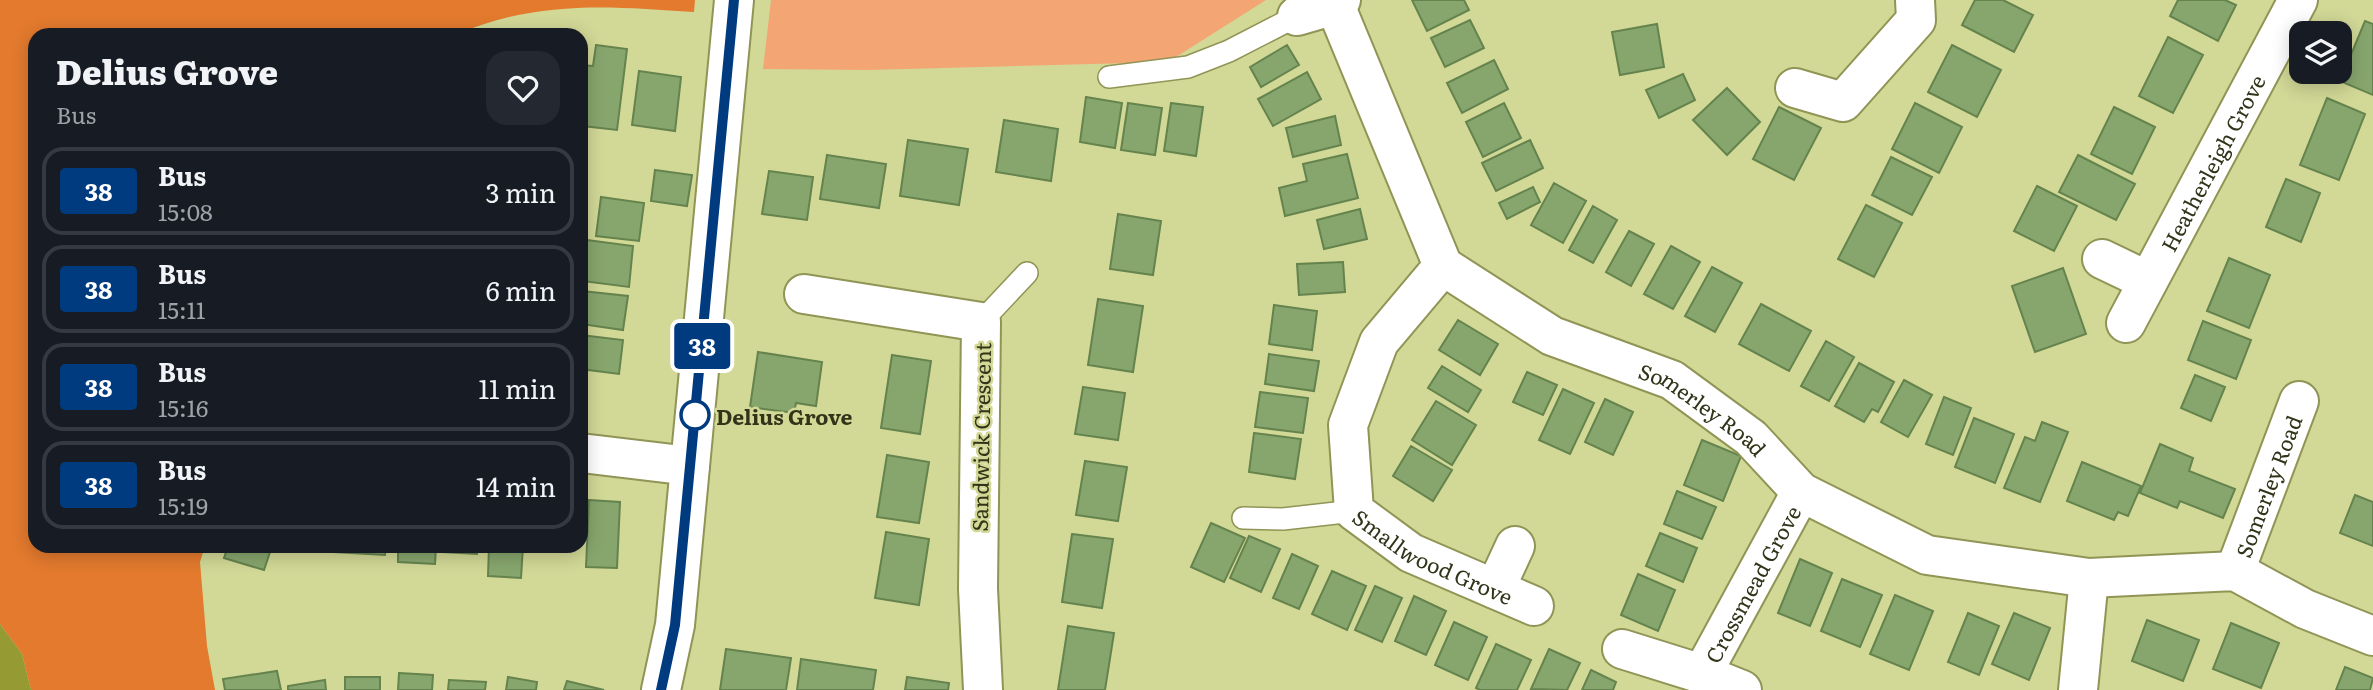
<!DOCTYPE html>
<html lang="en">
<head>
<meta charset="utf-8">
<style>
  :root { --surface:#171b24; --page:#242831; --text:#f1f3f6; --muted:#9ea1a6; --line:#363941 }
  body { margin:0; font-family:Literata,serif; background:var(--page); color:var(--text); height:100vh; display:flex; flex-direction:column; font-size:26px; white-space:nowrap }
  * { box-sizing:border-box; margin:0 }
  p { font-size:23px; color:var(--muted) }
  .icon { flex:none; width:38px; height:38px; fill:none; stroke:currentColor; stroke-width:2; stroke-linecap:round; stroke-linejoin:round }
  .map { position:relative; flex:1; overflow:hidden }
  .details { position:absolute; left:28px; top:28px; width:560px; height:525px; display:flex; flex-direction:column; background:var(--surface); border-radius:21px; box-shadow:0 4px 18px #0003 }
  .details>* { flex:none }
  .badge { padding:0 14px; border-radius:5px; font-size:24px; line-height:46px }
  .controls { position:absolute; left:2289px; top:21px; display:grid; gap:14px }
  .controls a { display:grid; place-items:center; width:63px; height:63px; border-radius:14px; background:var(--surface); box-shadow:0 4px 18px #0003; font-size:35px }
  .map>.badge { position:absolute; translate:-50% -50%; box-shadow:0 0 0 4px #fff }
  .round { display:grid; place-items:center; flex:none; width:74px; height:74px; border-radius:21px; background:var(--page) }
  .overview { display:flex; align-items:center; justify-content:space-between; height:119px; padding:0 28px }
  h1 { font-size:33px; font-weight:800; line-height:52px }
  ul { padding:0; list-style:none }
  li { display:flex; align-items:center; gap:21px; height:88px; margin:0 14px 10px; padding:0 14px; border:4px solid var(--line); border-radius:21px }
  li div { flex:1 }
  li b { display:block; font-size:26px }
  li em { font-style:normal }
  li .badge { min-width:77px; font-weight:700; text-align:center }
  .map>svg:first-child { display:block }
  .green { fill:#f4a574 }
  .forest { fill:#e37a2e }
  .water { fill:#959a33 }
  .building { fill:#87a66e; stroke:#65834d; stroke-width:2 }
  .lines { fill:none; stroke-linecap:round; stroke-linejoin:round }
  .lane-casing { stroke:#909455; stroke-width:24 }
  .street-casing { stroke:#909455; stroke-width:42 }
  .lane { stroke:#fff; stroke-width:21 }
  .street { stroke:#fff; stroke-width:38 }
  .line-casing { stroke:#fff; stroke-width:16 }
  .line { stroke:#003b80; stroke-width:10 }
  .stop-dot { fill:#fff; stroke:#003b80; stroke-width:3.5 }
  .labels { text-anchor:middle; dominant-baseline:central; stroke-width:5; stroke-linejoin:round; paint-order:stroke }
  .street-label { font-size:21px; fill:#323419; stroke:#d2d896 }
  .stop-label { font-size:21px; font-weight:bold; fill:#323419; stroke:#d2d896; text-anchor:start }
</style>
</head>
<body>
<div class="map">
<svg width="2373" height="690" viewBox="0 0 2373 690">
  <rect width="100%" height="100%" fill="#d2d896"/>
  <path class="green" d="M771,0H1266L1168,62L868,70L763,69Z"/>
  <path class="forest" d="M0,0H695L694,12C607,6 537,0 455,35H35V546H205L200,562L207,646L215,690H31L22,654L0,624Z"/>
  <path class="water" d="M0,624L22,654L31,690H0Z"/>
  <path class="building" d="M1412,0H1464L1469,10L1427,31Z
    M1975,0H2003L2033,15L2014,52L1962,25Z
    M2178,0H2225L2236,5L2218,41L2170,16Z
    M1470,20L1484,48L1445,67L1431,38Z
    M2365,21L2373,24V95L2340,81Z
    M1657,24L1664,67L1620,75L1612,32Z
    M2168,37L2203,55L2173,113L2139,96Z
    M596,45L627,49L617,130L583,126L581,65L593,66Z
    M1287,45L1299,65L1261,87L1250,67Z
    M1952,45L2001,70L1977,117L1928,92Z
    M1494,60L1508,89L1462,113L1447,83Z
    M639,71L681,77L675,131L632,125Z
    M1307,72L1321,99L1273,126L1258,99Z
    M1683,74L1695,100L1659,118L1646,90Z
    M1727,88L1760,122L1727,155L1693,120Z
    M1086,97L1122,103L1115,148L1080,142Z
    M2327,98L2365,114L2339,180L2300,165Z
    M1128,103L1162,108L1155,155L1121,150Z
    M1171,103L1203,107L1196,156L1164,151Z
    M1504,103L1521,138L1483,157L1466,122Z
    M1915,103L1962,127L1939,173L1892,149Z
    M1779,107L1821,128L1794,180L1753,159Z
    M2114,107L2155,127L2132,174L2091,154Z
    M1335,116L1341,145L1293,157L1286,128Z
    M1004,120L1058,129L1051,181L996,172Z
    M908,140L968,149L959,205L900,196Z
    M1530,140L1543,168L1496,191L1482,163Z
    M1347,154L1358,198L1285,216L1279,188L1307,181L1303,164Z
    M827,155L886,164L879,208L820,199Z
    M2078,155L2135,184L2116,220L2059,192Z
    M1891,157L1932,177L1912,215L1872,195Z
    M655,170L692,175L687,206L651,201Z
    M769,171L813,177L807,220L762,214Z
    M2286,179L2320,193L2301,242L2266,227Z
    M1554,183L1586,201L1563,243L1531,225Z
    M2037,186L2077,206L2054,251L2014,231Z
    M1533,187L1540,202L1507,219L1499,203Z
    M601,197L644,203L639,241L596,236Z
    M1866,205L1902,223L1874,277L1838,259Z
    M1593,206L1617,220L1593,263L1569,250Z
    M1360,209L1367,239L1324,249L1317,220Z
    M1118,214L1161,221L1153,275L1110,269Z
    M1629,231L1654,244L1631,286L1606,272Z
    M587,240L633,246L629,287L582,281Z
    M1671,246L1700,262L1673,309L1644,294Z
    M2229,258L2270,275L2249,328L2207,311Z
    M1343,262L1345,292L1299,295L1297,264Z
    M1712,267L1742,283L1715,332L1685,316Z
    M2063,268L2086,334L2035,352L2012,286Z
    M582,291L628,296L623,330L581,324Z
    M1098,299L1143,306L1133,372L1088,365Z
    M1761,304L1811,331L1789,371L1739,344Z
    M1274,305L1317,311L1312,350L1269,344Z
    M1458,320L1498,344L1480,375L1439,350Z
    M2203,321L2251,340L2236,379L2188,360Z
    M581,335L623,340L619,374L581,369Z
    M1826,341L1854,357L1829,401L1801,386Z
    M758,352L822,362L816,406L796,403L794,413L750,407Z
    M1269,354L1319,361L1314,391L1265,384Z
    M892,355L931,361L920,434L881,428Z
    M1859,363L1894,382L1878,412L1872,409L1864,422L1835,406Z
    M1442,366L1481,390L1468,412L1428,388Z
    M1527,372L1557,385L1543,415L1513,402Z
    M2195,375L2225,387L2211,421L2181,408Z
    M1904,380L1932,395L1908,437L1881,422Z
    M1083,387L1125,393L1118,440L1075,434Z
    M1563,389L1594,403L1570,454L1539,440Z
    M1260,392L1308,398L1303,433L1255,427Z
    M1944,397L1971,408L1953,455L1926,444Z
    M1605,399L1633,412L1613,455L1585,442Z
    M1436,401L1476,425L1452,465L1412,440Z
    M1974,418L2014,434L1995,483L1955,467Z
    M2042,422L2068,432L2040,502L2004,488L2025,437L2035,441Z
    M1254,433L1301,439L1295,479L1249,472Z
    M1702,440L1741,456L1723,501L1684,485Z
    M2160,444L2193,458L2189,471L2235,489L2223,518L2180,501L2177,508L2140,493Z
    M1411,446L1452,470L1433,501L1393,476Z
    M887,455L929,462L919,523L877,517Z
    M1085,461L1127,467L1118,521L1076,515Z
    M2082,462L2141,486L2128,516L2118,512L2114,520L2067,501Z
    M1677,491L1716,507L1702,539L1664,524Z
    M2355,495L2373,502V546L2340,533Z
    M589,500L620,502L617,568L586,567Z
    M1211,523L1245,538L1224,582L1191,567Z
    M886,532L929,539L919,605L875,598Z
    M1660,533L1697,548L1683,582L1646,566Z
    M1072,534L1113,539L1102,608L1062,602Z
    M1249,536L1280,549L1261,592L1230,578Z
    M228,546H272L264,570L224,558Z
    M299,546H386L385,555L299,550Z
    M398,546H436L435,564L398,562Z
    M443,546H478L477,554L443,552Z
    M489,546H523L521,578L488,576Z
    M1292,554L1318,566L1299,609L1273,598Z
    M1800,559L1832,573L1810,626L1778,613Z
    M1332,571L1366,586L1347,630L1312,614Z
    M1638,574L1675,590L1658,631L1621,615Z
    M1842,579L1882,595L1860,647L1821,631Z
    M1375,586L1402,598L1382,642L1355,630Z
    M1895,595L1933,611L1909,670L1870,654Z
    M1414,596L1446,611L1426,655L1395,641Z
    M1968,613L1999,626L1979,675L1948,662Z
    M2014,613L2050,628L2029,680L1992,664Z
    M2147,620L2199,640L2183,681L2132,661Z
    M1454,622L1487,637L1468,680L1435,665Z
    M2231,623L2279,643L2261,688L2213,669Z
    M1068,626L1114,633L1105,690H1058Z
    M1496,644L1531,660L1517,690H1480L1476,688Z
    M726,649L791,658L786,690H720Z
    M1549,649L1580,663L1567,690L1531,689Z
    M801,659L876,670L873,690H797Z
    M2345,667L2373,678L2370,690H2336Z
    M1591,670L1616,682L1613,690H1582Z
    M277,671L281,690H225L223,679Z
    M399,673L433,675L432,690H398Z
    M345,677H380V690H345Z
    M508,677L537,682L536,690H506Z
    M907,677L949,683L948,690H905Z
    M325,680L326,690H288V686Z
    M449,680L486,682L485,690H448Z
    M567,681L604,690H564Z"/>
  <g class="lines">
    <defs>
      <path id="lane" d="M1109,77L1188,67L1229,51L1297,16
        M981,322L1027,273
        M1243,518L1283,519L1354,511"/>
      <g id="street">
        <path id="s1" d="M1335,5L1443,266L1552,336L1672,380L1751,438L1801,492L1927,555L2089,578L2235,571L2305,609L2373,636"/>
        <path d="M1297,16L1335,5L1341,0"/>
        <path d="M1795,88L1843,102L1916,20L1915,0"/>
        <path d="M2102,259L2148,281"/>
        <path id="s2" d="M1443,266L1379,342L1348,425L1354,511L1411,553L1534,606"/>
        <path d="M804,294L981,322L978,589L983,690"/>
        <path id="s3" d="M2126,323L2298,0"/>
        <path d="M581,453L690,466"/>
        <path id="s4" d="M2235,571L2299,401"/>
        <path d="M1495,589L1515,546"/>
        <path d="M1622,649L1702,674L1742,690"/>
        <path id="s5" d="M1702,674L1801,492"/>
        <path d="M661,690L675,625L734,0"/>
        <path d="M2078,690L2089,578"/>
      </g>
    </defs>
    <use href="#lane" class="lane-casing"/>
    <use href="#street" class="street-casing"/>
    <use href="#lane" class="lane"/>
    <use href="#street" class="street"/>
  </g>
  <g class="lines">
    <defs>
      <path id="line" d="M661,690L675,625L734,0"/>
    </defs>
    <use href="#line" class="line-casing"/>
    <use href="#line" class="line"/>
  </g>
  <circle class="stop-dot" cx="695" cy="415" r="14"/>
  <g class="labels">
    <g class="street-label">
      <text stroke="none"><textPath href="#s3" startOffset="182">Heatherleigh Grove</textPath></text>
      <text stroke="none"><textPath href="#s1" startOffset="581">Somerley Road</textPath></text>
      <text transform="translate(980 437) rotate(-89)">Sandwick Crescent</text>
      <text stroke="none"><textPath href="#s4" startOffset="91">Somerley Road</textPath></text>
      <text stroke="none"><textPath href="#s2" startOffset="366">Smallwood Grove</textPath></text>
      <text stroke="none"><textPath href="#s5" startOffset="103">Crossmead Grove</textPath></text>
    </g>
    <g class="stop-label">
      <text x="716" y="415">Delius Grove</text>
    </g>
  </g>
</svg>
<div class="controls">
<a><svg class="icon" aria-label="layers" viewBox="0 0 24 24"><path d="M12 4l9 5-9 5-9-5zM3 14l9 5 9-5"/></svg></a>
</div>
<b class="badge" style="left:702px;top:346px;background:#003b80;color:#fff">38</b>
<section class="details">
<div class="overview"><div><h1>Delius Grove</h1><p>Bus</p></div><a class="round"><svg class="icon" aria-label="heart" viewBox="0 0 24 24"><path d="M12 20l-8-8c-3-5 5-10 8-4 3-6 11-1 8 4z"/></svg></a></div>
<ul>
<li><span class="badge" style="background:#003b80;color:#fff">38</span><div><b>Bus</b><p>15:08</p></div><em>3 min</em></li>
<li><span class="badge" style="background:#003b80;color:#fff">38</span><div><b>Bus</b><p>15:11</p></div><em>6 min</em></li>
<li><span class="badge" style="background:#003b80;color:#fff">38</span><div><b>Bus</b><p>15:16</p></div><em>11 min</em></li>
<li><span class="badge" style="background:#003b80;color:#fff">38</span><div><b>Bus</b><p>15:19</p></div><em>14 min</em></li>
</ul>
</section>
</div>
</body>
</html>
